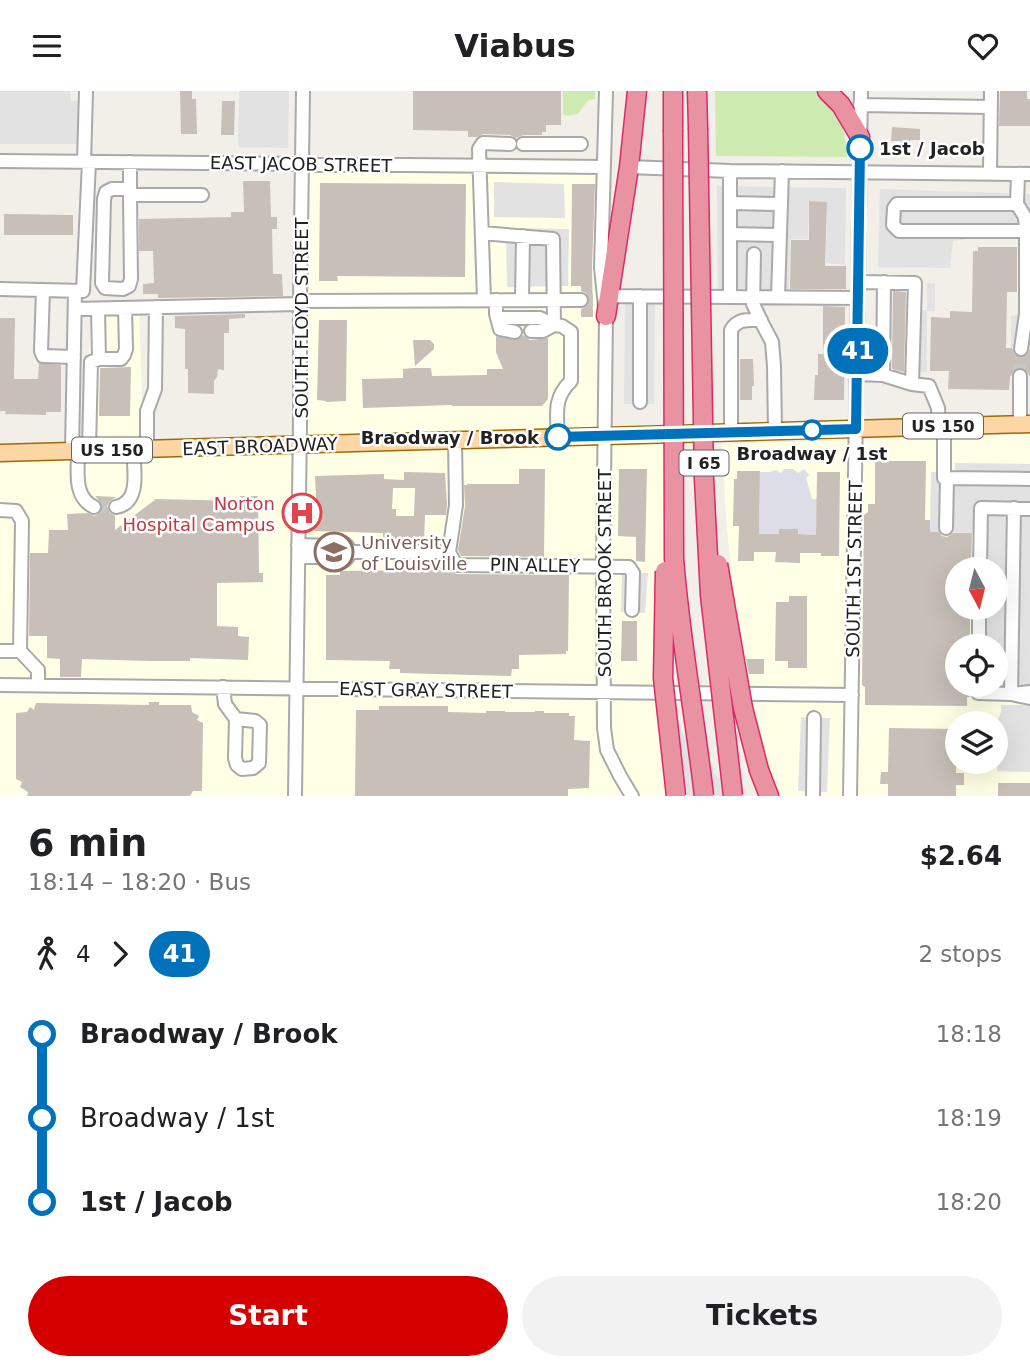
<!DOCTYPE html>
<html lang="en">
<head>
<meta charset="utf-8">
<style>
  :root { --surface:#fff; --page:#f2f2f2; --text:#202124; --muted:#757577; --accent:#d40000 }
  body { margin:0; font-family:"DejaVu Sans",sans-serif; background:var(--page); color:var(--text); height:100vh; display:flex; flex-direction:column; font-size:26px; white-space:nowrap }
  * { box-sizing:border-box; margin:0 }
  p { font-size:23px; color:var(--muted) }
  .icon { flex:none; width:38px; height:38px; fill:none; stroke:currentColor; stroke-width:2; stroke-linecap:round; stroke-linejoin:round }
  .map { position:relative; height:705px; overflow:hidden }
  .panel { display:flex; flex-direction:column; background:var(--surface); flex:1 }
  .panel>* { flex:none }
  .badge { padding:0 14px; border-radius:23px; font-size:24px; line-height:46px }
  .needle { width:46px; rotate:173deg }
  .tools { position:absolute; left:945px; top:466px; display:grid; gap:14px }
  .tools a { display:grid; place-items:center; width:63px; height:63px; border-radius:50%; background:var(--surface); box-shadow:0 7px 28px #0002; font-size:35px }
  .map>.badge { position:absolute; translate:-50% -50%; box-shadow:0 0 0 4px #fff }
  .legs { display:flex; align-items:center; gap:10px; height:77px; padding:0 28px; font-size:23px }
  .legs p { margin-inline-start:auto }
  .overview { display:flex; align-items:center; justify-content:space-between; height:119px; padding:0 28px }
  h1 { font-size:38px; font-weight:600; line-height:52px }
  .cta { display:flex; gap:14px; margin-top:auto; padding:14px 28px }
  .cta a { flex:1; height:80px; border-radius:42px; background:var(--accent); color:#fff; font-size:28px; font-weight:600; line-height:80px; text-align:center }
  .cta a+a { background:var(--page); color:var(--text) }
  ul { padding:0 28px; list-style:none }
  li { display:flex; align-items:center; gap:24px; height:84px; font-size:26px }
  li i { display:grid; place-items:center; width:10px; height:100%; margin:0 9px; background:currentColor }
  li i::after { content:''; width:18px; height:18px; margin:-9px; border:5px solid; border-radius:50%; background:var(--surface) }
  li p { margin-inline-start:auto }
  li:first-child i { background:linear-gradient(#0000 50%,currentColor 0) }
  li:last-child i { background:linear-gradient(currentColor 50%,#0000 0) }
  header { display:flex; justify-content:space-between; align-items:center; height:91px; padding:0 28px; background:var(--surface); font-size:32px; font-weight:600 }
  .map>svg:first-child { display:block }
  .education { fill:#ffffe5; fill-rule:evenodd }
  .grass { fill:#cdebb0 }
  .parking { fill:#e2e2e2 }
  .plaza { fill:#dddde8 }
  .building { fill:#c7bfb8; fill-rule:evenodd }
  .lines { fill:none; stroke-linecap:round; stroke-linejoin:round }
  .minor-tunnel { stroke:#c8c6c1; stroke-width:12; stroke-dasharray:12 6; stroke-linecap:butt }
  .minor-casing { stroke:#a9a9a9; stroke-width:16 }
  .major-casing { stroke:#a06b00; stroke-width:19 }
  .highway-casing { stroke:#dc2a67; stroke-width:21 }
  .minor { stroke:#fff; stroke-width:12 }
  .major { stroke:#fcd6a4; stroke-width:16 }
  .highway { stroke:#e892a2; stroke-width:18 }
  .highway-bridge-casing { stroke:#dc2a67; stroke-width:21; stroke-linecap:butt }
  .highway-bridge { stroke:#e892a2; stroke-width:18 }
  .line-1-casing { stroke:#fff; stroke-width:16 }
  .line-1 { stroke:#0072bc; stroke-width:10 }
  .stop-1-dot { fill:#fff; stroke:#0072bc; stroke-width:3.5 }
  .labels { text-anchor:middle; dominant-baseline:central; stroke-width:5; stroke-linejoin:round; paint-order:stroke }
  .shield { fill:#fff; stroke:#646464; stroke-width:2 }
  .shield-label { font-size:16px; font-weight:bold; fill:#222 }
  .stop-label { font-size:18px; font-weight:bold; fill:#222; stroke:#fff; text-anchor:start }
  .street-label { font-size:18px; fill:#222; stroke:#fff }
  .health-label { font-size:18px; fill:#be3a42; stroke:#fff; text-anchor:end }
  .education-label { font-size:18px; fill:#785e54; stroke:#fff; text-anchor:start }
</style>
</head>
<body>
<header><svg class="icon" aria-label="menu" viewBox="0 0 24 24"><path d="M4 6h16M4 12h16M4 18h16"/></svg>Viabus<svg class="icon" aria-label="heart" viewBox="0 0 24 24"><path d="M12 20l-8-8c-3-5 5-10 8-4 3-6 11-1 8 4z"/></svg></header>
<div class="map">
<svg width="1030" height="705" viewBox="0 0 1030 705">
  <rect width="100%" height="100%" fill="#f2efe9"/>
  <path class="education" d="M302,74L603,76L605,348H673L662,561L675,705H0V362L85,359L91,226L139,222L144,358L300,353Z
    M1030,343V705H780L766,675L746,589L739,585V540L734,513L726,426L722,353ZM957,478H996V516H957ZM957,555H996V593H957ZM957,632H996V670H957Z"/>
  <path class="grass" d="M563,0H595V8L588,9L578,23L568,25L563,23Z
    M715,0H821C839,21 846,38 847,66L716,65Z"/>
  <path class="parking" d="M0,0H70L71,10H78V53H0Z
    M239,0H289L288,57L238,56Z
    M494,91L564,93L565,127L494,126Z
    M717,95L846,97L845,174L826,172L827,111L809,110L808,148H790L789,201L718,198Z
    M880,98L1030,103V257L1011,256V225L1021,223L1020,145H989L953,150L950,177L878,176Z
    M506,137L569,138L568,195L507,196Z
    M927,192H935V220H927V281H918L920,219H927Z
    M625,209H655L654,313H624Z
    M955,372L1030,373V596L975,595V593H996V555H976V516H996V478H976V442L930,441L931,381H955Z
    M622,481L648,482L645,522L621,521Z
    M1001,614H1030V681L997,680L998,628L1001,621Z
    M801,626L830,627L827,701L798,700Z
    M679,638L733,705H687Z"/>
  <path class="plaza" d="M784,378H793L798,382L804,378L809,384L806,387L812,408H817L816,444L798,443L779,438V443H759L760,381H770L776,379L781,382Z"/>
  <path class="building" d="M180,0H192V8H196L197,43H181Z
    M413,0H561V34H546V41H542V44H523L516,47L510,44L483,43L477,46H468V40L413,39Z
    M1000,0H1027V8H1030V35H999Z
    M222,10H235L234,44H221Z
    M892,36L920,38V49H911L908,52H902L901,50H891Z
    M243,90H270L271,126H277V138H272L273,183H282L283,205L158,207V203H143V193L154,192L153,160H139V128L231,126V121H244Z
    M320,92L466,93L465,186L337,185L338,190H319Z
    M572,93H595L592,177L593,226H581V218L588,214L589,205L586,202L581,200V195H571Z
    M809,110L827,111L825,175H846V198H790L791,149H809Z
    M4,123L73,124V144H4Z
    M978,156H1017V201H1007L1006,257H1012L1015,264L1020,267L1027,264L1030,258V285L1024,277L1015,278L1011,285H1010L1009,299L948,298L949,280H930L931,226L950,227V220L972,221L973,160H978Z
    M893,200L906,201L904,281L892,278Z
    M823,215L845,216L844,309H814L815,284H818V263H823Z
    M245,223V227L229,228V242H224V279L218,278L217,286L214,290V303L188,302V278H185V238L175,237V225Z
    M0,227H15L14,288H38L39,272L61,274V321H46V324L5,323L6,320H0Z
    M319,229H347L346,310L326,311V310L317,309Z
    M523,244L530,249L548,247V308L542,315H452V314L363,317L362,288L403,287V278L414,277H431L432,285L487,284V278H503L496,261V245L517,249Z
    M413,249H430L434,253V258L415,275Z
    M740,268H753L754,295H752V309H740Z
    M131,276L130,325H99L100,277Z
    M875,370H926L925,429H930V441H939L942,445L947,446L953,442H972L971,478H957V516H970V555H957V593H969L970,606H967V615L865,614V596L862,594L864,424L868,421V413H875Z
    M519,378H545L544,466L461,465L458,459L465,415L464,394H467V393H519Z
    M619,378H647L645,471L636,470V446L618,445Z
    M737,380H760L759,443H779V438H798V443L816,444L817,381H840L839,465H821V462H800V472L775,471L776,461H754V470H738L739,435H733L734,388H737Z
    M404,381L445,382L447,413L446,424H425L424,452H383V442L314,440L315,432H317L315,385L384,383V388L404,389ZM393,397H415L414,425H396V418H392Z
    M95,405L116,406L110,410L107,415L110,422L115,425V439L156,408L240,410V405H258L259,482H263V491L217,492V535L238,536V545L249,546L248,569L190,567V570H150L82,568L81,586H60V568L47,567V545H29L30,462H48L49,439H68L67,423L88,422L94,425L98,423L103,417L102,413Z
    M421,470H444L449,479L456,483L569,484L568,560H566V563L519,564V578H512L511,585L400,582V578H389L390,570L326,569V484H340V480L421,479Z
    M789,505H807V577H788V570H775L776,511H789Z
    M622,530H637V570H621Z
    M746,568H764V583H749Z
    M149,611H159V614H191L192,621L199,625L197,629L203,632L202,700H193L190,705H27L28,701L20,696L22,691L16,688V622L27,621L30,616L34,619L36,612L149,614Z
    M379,615H448V621L486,622V620H505V621H535V620H544V622H569V625H575L574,649L590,650L589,697L568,698V705H355L356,619H379Z
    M889,637L957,638L956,682H964V694H956V705H888V693H880L881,681H888Z
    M998,692H1030V705H998Z"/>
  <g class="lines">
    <path class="minor-tunnel" d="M581,209H593
      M1020,285L1021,258
      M94,416H116"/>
    <defs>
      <path id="minor" d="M606,0L601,177L606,225L603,475L604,637L607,659L620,685L632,705
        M860,14L991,16
        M523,53H581
        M0,70L603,76
        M84,71L86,0
        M130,71V104H202
        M629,76L730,80L1030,83
        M730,80V206
        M990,83L991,0
        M1018,83L1017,113L1025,126L1026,140V223L1021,258
        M130,98H112L106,101L104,108L102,192L105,197L123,198L129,195L131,188L130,104
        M730,112L781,113
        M1017,113H897L894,117L893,134L899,140H1026
        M482,142L553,148L554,234L562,235L571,241V290C553,307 557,323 558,346
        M730,143L780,144
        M754,163L753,213L763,234L772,251L774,275L775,340
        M859,191L915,192L912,293L929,295L938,317L939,335
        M0,198L83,200L89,71
        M43,199L41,260L43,265L74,266
        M608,205L858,207
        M778,206L782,80
        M484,209L479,58L483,52L510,53
        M496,209V223L500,238L515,241
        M522,209L523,145
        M300,210L581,209
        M75,218L300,213
        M98,218L99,268H121L124,264L126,258L125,217
        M497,227H540L554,234
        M531,240H543L554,234
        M857,283L883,284L912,293
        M883,284L884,191
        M640,311V205
        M1020,333V285
        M944,335V387L1030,388
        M731,341V239C738,227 748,229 761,229
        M147,358V320L155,298L156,216
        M89,359L91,271L99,268
        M72,360L75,200
        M78,360C78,380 73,406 94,416
        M116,416C141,412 134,378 133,358
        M0,419L16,420L22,430L20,560H0
        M946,437L947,387
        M329 461a10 10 0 1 1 20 0a10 10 0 1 1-20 0Z
        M298,454L331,455
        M349,461H449L456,474L629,476L633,482L632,519
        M449,461L456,414L455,349
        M298,466H329
        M980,478L981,417L1030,418
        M979,555V516
        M20,560L38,579V594
        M978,593V602L1011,603L1014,417
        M0,594L852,604
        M223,596L225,613L236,628L255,630L260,634L259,672L253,677L242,678L237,674L235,667L236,628
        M1030,601L1011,603L1030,607
        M295,705L300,333V210L303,0
        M813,705L814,627
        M850,705L861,0"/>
      <path id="major" d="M0,362L1030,333"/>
      <path id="highway" d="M673,0V39
        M697,0L698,37
        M827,0L841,14L860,46
        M606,225L629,76L637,0
        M759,679L769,705"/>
    </defs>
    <use href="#minor" class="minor-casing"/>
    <use href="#major" class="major-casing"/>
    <use href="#highway" class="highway-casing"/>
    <use href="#minor" class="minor"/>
    <use href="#major" class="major"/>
    <use href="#highway" class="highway"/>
    <defs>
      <path id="highway-bridge" d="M698,37L704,388L710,504L733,705
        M673,39L674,467C680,547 695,626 704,705
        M718,473L743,617L759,679
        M665,480L663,587L676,705"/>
    </defs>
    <use href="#highway-bridge" class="highway-bridge-casing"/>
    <use href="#highway-bridge" class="highway-bridge"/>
  </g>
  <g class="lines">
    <defs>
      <path id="line-1" d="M558,346L856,338L860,57"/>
    </defs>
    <use href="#line-1" class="line-1-casing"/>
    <use href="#line-1" class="line-1"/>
  </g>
  <defs>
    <symbol id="hospital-ring" viewBox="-11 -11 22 22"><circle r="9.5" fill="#fff" stroke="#e0444e" stroke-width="1.5"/><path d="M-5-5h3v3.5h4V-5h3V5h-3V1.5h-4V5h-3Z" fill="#e0444e"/></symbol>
    <symbol id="university-ring" viewBox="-11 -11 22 22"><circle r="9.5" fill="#fff" stroke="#8d6e63" stroke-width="1.5"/><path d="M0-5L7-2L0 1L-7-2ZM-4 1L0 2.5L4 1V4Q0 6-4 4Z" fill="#8d6e63"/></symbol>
  </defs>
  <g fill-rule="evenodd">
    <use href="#hospital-ring" x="280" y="400" width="44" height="44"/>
    <use href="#university-ring" x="312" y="439" width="44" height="44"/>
  </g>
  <g class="stop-1-dot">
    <circle cx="860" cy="57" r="12"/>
    <circle cx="812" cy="339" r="9"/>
    <circle cx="558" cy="346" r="12"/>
  </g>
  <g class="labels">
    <g class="shield">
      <rect x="903" y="322.5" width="80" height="25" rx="5"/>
      <rect x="72" y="346.5" width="80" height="25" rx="5"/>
      <rect x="679.5" y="359.5" width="49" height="25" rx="5"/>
    </g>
    <g class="shield-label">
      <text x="943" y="335">US 150</text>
      <text x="112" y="359">US 150</text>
      <text x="704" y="372">I 65</text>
    </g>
    <g class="stop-label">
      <text x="879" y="57">1st / Jacob</text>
      <text x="539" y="346" text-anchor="end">Braodway / Brook</text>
      <text x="812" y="362" text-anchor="middle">Broadway / 1st</text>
    </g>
    <g class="street-label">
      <text transform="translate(301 73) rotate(1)">EAST JACOB STREET</text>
      <text transform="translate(301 227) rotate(-90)">SOUTH FLOYD STREET</text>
      <text transform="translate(260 355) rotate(-2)">EAST BROADWAY</text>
      <text transform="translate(535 474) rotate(1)">PIN ALLEY</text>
      <text transform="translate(854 478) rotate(-89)">SOUTH 1ST STREET</text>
      <text transform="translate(604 482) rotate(-90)">SOUTH BROOK STREET</text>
      <text transform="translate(426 599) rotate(1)">EAST GRAY STREET</text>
    </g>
    <g class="health-label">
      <text x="275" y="412">Norton<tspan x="275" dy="21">Hospital Campus</tspan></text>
    </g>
    <g class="education-label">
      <text x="361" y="451">University<tspan x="361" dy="21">of Louisville</tspan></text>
    </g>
  </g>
</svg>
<div class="tools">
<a><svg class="needle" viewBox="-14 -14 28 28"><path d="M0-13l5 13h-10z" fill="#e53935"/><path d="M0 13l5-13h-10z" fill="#757577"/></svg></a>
<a><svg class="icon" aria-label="locate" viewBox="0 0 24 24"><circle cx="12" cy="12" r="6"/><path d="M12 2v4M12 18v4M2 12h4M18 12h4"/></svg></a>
<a><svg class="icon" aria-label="layers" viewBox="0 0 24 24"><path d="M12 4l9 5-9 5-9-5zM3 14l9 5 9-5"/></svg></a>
</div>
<b class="badge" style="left:858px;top:260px;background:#0072bc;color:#fff">41</b>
</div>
<section class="panel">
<div class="overview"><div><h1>6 min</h1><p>18:14 – 18:20 · Bus</p></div><b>$2.64</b></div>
<div class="legs"><svg class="icon" aria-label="walk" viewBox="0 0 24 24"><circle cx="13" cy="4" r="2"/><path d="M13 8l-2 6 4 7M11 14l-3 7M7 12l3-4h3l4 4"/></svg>4<svg class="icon" aria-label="forward" viewBox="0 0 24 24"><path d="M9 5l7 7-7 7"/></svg><b class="badge" style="background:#0072bc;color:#fff">41</b><p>2 stops</p></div>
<ul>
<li><i style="color:#0072bc"></i><b>Braodway / Brook</b><p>18:18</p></li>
<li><i style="color:#0072bc"></i><span>Broadway / 1st</span><p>18:19</p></li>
<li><i style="color:#0072bc"></i><b>1st / Jacob</b><p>18:20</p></li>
</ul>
<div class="cta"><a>Start</a><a>Tickets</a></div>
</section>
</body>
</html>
